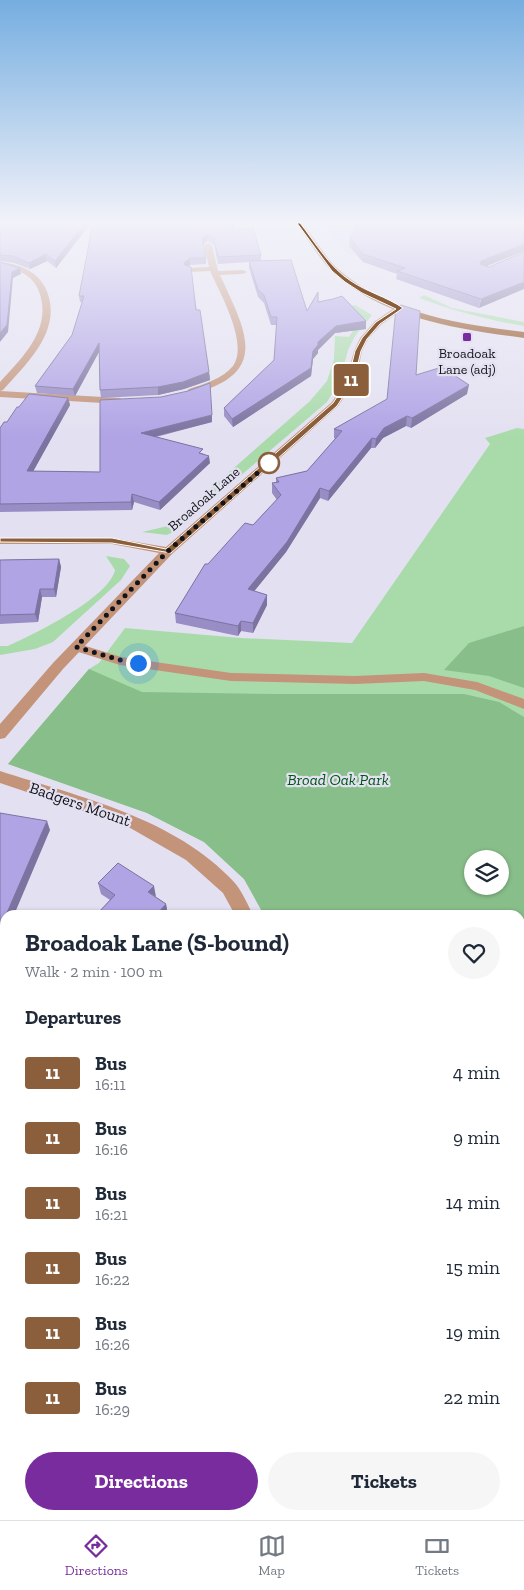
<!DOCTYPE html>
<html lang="en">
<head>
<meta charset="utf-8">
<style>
  :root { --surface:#fff; --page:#f6f6f7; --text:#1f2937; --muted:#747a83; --line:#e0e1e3; --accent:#782c9d }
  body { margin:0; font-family:"Zilla Slab",serif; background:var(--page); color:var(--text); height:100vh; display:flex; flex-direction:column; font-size:19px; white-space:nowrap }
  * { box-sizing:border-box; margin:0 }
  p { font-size:16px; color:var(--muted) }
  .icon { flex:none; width:28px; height:28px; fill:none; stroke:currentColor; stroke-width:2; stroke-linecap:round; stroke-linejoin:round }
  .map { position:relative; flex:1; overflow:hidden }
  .details { position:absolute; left:0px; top:910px; width:525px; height:610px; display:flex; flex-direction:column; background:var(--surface); border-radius:15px 15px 0 0; box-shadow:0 1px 4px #0004 }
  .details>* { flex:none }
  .badge { padding:0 10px; border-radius:4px; font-size:18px; line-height:32px }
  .tools { position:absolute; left:464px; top:850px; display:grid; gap:10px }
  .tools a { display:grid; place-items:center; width:45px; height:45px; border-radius:50%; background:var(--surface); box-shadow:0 1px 4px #0004; font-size:25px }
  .you { position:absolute; width:25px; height:25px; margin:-12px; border:4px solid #fff; border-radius:50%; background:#1a73e8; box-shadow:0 0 0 8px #1a73e833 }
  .map>.badge { position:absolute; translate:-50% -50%; box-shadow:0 0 0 2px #fff }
  h2 { padding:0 25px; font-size:19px; line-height:45px }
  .round { display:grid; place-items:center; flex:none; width:52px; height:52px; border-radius:26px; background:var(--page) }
  .head { display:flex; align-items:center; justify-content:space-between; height:85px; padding:0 25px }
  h1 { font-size:24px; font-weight:800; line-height:38px }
  .action { display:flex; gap:10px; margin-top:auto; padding:10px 25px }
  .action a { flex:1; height:58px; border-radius:30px; background:var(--accent); color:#fff; font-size:20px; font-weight:800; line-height:58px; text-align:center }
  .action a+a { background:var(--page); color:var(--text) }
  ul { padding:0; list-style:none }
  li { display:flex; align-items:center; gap:15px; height:65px; padding:0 25px }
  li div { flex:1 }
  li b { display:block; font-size:19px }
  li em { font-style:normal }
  li .badge { min-width:55px; font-weight:700; text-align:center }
  .dock { display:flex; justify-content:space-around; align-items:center; height:70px; border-top:1px solid var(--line); background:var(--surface); font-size:14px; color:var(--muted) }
  .dock a { display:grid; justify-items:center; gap:2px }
  .dock .active { color:var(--accent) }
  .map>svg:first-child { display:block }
  .built { fill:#d8d5ec }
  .green { fill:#a9dbaa; fill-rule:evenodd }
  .forest { fill:#88be8a; fill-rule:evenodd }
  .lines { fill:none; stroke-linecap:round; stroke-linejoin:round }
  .service { fill:#c39479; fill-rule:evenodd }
  .minor { fill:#c39479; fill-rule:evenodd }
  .trunk { fill:#8e4816; fill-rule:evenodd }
  .wall { fill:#988dc5 }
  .shaded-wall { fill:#7c73a0 }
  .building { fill:#b1a4e5; stroke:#7c73a0 }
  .line { fill:#8b5e3c; stroke:#fff }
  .walk { stroke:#141318; stroke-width:5; stroke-dasharray:0 9 }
  .poi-dot { fill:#782c9d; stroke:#e3e1f1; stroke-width:2 }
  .stop-dot { fill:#fff; stroke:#8b5e3c; stroke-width:2.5 }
  .labels { text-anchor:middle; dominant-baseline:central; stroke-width:4.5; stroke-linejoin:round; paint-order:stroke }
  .far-poi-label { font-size:14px; fill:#141318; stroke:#e3e1f1 }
  .far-street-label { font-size:14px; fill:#141318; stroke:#e3e1f1 }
  .park-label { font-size:16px; font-style:italic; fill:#005614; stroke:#e3e1f1 }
  .street-label { font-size:16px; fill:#141318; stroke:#e3e1f1 }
</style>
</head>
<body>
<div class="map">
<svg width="524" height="1520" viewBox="0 0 524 1520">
  <rect width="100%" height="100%" fill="#e3e1f1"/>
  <path class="built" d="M318,223H393L392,252L349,255L324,227Z"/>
  <path class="green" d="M424,295L452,308L524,322V326C488,320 454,311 419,298Z
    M355,305L372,315L355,336L348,350L340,380L327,402L177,530L167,535L142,532L168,526L310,401L327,381L334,359L335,336L349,337L360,320L352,306Z
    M517,428L524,429V1520H324L323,1515H520V915H264L244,879L204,842L147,813L8,764L89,669L99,663L125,628L241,638L352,643L490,444L485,438ZM472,859H500V886H472Z
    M106,556L124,559L130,566L121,580L53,642L35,649L0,655V646H8C34,634 109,598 115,570Z"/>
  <path class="forest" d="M524,626V688L489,676L444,670L469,643Z
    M89,669L142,692L277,694H464L499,702L524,717V1520H324L323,1515H520V915H264L244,879L204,842L147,813L8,764ZM472,859H500V886H472Z"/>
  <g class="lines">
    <path class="service" d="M76,643L121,657L231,673L355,676L424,673L477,682L524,699V709L475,690L424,681L355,684L231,681L120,665L72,650L70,647L72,644Z"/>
    <path class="minor" d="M208,243L212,245L218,271L243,270L247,272L243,274L220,275C245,330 272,373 192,394L187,391L189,389C204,384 222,379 233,366C249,344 220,293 210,271L190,272L186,270L190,268L209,267L204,245Z
      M0,262C18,264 36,270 45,287C65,328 28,362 3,390L0,391V382C24,356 54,327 38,289C31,274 15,268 0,266Z
      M397,306L404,308L381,325L368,339L362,351L356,380L338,406L172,554L63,669L5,738L0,739V724L53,663L159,553L112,544H0V538H112L166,547L332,402L346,380L354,351L360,338L375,321Z
      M0,391L120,398L125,401L120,404L0,397Z
      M0,771C80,797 175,818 234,882C242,891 248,905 253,915H235L223,893L186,860L125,825L0,783Z"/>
    <path class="trunk" d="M296,223H303C315,238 324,256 338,269C389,314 459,324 524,332V338C458,329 384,319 333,272C318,258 308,239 296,223Z"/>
  </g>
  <path class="wall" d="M0,223H91L56,268L47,261L30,269L14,263L0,261Z
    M93,223L234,229L261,255V261L307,311L318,302L366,321V329L335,333L318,350V353L313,359L311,376L233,427L224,416V408L274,360L277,325H271L264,303L258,297L249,268V262L218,264L214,245L207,241L203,245L206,258V264L190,265L188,266L209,372L210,380L184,389L158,395L101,398L100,390L99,352L75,396L37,393L35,386L72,335L82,302H80L79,296Z
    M350,238L524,251L487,266L479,308L396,279L397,274L363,262L349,246Z
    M416,375L467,394L411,428L406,426L383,438L375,448H371L328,501L320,498L286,552L254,591L267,595V605L253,633L241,631L238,636L176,623L175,613L208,564L253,525L277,500L272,493V483L276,482V478L307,471L336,439L334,438V429L387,399Z
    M68,398L70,405L33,471L100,472V400L212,422L156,437L204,454L210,463L160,510L134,502L132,510L0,512V428L7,422L19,407Z
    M59,559L61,567L56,597H42L38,622L0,624V560Z
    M0,813L50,830L5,915V932L0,931Z
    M98,883L156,897L166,904L168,915H97V914L110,900L101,894Z"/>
  <path class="shaded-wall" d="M85,223H91L56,268L55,261Z
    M207,235V241L202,245V239Z
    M524,244V251L479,269L478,272L481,261Z
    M46,254L47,261L30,269L29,263Z
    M190,258V265L184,269V263Z
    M20,268L21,274L13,278L8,332L0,342V333L12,272Z
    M524,282V289L479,308L481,299Z
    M366,321V329L335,333L318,350V353L313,359L311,376L233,427L232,419L313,351L318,342L336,326Z
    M99,343L100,350L75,396L73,389Z
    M209,372L210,380L184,389L158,395V387Z
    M469,385L467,394L411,428L412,418Z
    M68,398L70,405L29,479L27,471Z
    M212,415V422L141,440V433Z
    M407,416L406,426L383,438L375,448L376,439L384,428Z
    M372,438L371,448L328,501L329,491Z
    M209,456L210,463L160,510L159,502Z
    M320,488V498L286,552L248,599V589Z
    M132,494L134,502L132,510L131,502Z
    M59,559L61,567L56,597L54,589Z
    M40,589L42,597L38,622L35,614Z
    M267,595V605L253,633V623Z
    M241,621V631L238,636V626Z
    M47,821L50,830L14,915H6Z
    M154,886L156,897L148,892Z
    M166,904L168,915H156Z
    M5,918V930L2,924Z
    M0,1426L5,1428V1430L0,1429Z
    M50,1515H56L55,1520H49Z"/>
  <path class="building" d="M0,223H85L55,261L46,254L29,263L13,256L0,255Z
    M93,223H233L234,229L253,228L261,255L218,257L214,238L207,235L202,239L206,258H190L184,263L185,265L191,267L196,310H200L209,372L183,382L158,387L100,390L99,343L73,389L35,386L72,335L84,296H79Z
    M359,223H524V244L481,261L480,264L489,267L524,252V282L481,299L397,271L405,268L363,254L350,238Z
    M291,260L307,311L318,292V302L333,299L342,296L366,321L336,326L318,342V345L313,351L311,368L232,419L224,408L274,360L277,317H271L264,295L258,290L249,261Z
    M0,262L20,268L12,272L7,325L0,333Z
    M401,305L420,311L416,375L442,367L469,385L412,418L407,416L384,428L376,439L372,438L329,491L320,488L287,542L248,589L267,595L253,623L241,621L238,626L175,613L205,564H208L245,523L253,525L281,495L272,483L279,482L276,478L307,471L342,431L334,429L387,399L396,308Z
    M210,383L212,415L141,433L203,449L199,453L209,456L159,502L132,494L131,502L0,504V428L4,422H7L17,407H19L29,394L68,398L27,471L100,472V400L161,397L188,391Z
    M59,559L54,589H40L35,614L0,615V560Z
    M0,813L47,821L6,915H5V918L2,924H0Z
    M118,863L154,886L148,892L166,904L156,915H99L97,914L115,895L98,883Z
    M0,1429L5,1430V1515H50L49,1520H0Z
    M183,1515H237L238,1520H180Z"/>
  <linearGradient id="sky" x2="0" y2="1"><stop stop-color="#75aee0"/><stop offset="0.51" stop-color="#f2f2f9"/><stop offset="1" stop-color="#f2f2f9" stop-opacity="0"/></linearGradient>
  <rect width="524" height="436" fill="url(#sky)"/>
  <path class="line" d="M297,223H300C315,242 330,268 351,281C367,292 387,297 403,308L380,324L367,339L361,351L354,380L337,406L171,553L112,543L0,542V538H112L166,549L333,403L348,380L355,351L362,338L376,322L396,309L362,293L345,282L332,271Z"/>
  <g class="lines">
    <path class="walk" d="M138,663L120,660L76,647L168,551L269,463"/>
  </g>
  <rect class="poi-dot" x="462" y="332" width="10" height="10" rx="2.5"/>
  <circle class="stop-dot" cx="269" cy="463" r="10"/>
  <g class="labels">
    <g class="far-poi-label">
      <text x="467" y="353">Broadoak<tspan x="467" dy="16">Lane (adj)</tspan></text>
    </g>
    <g class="far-street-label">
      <text transform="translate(204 499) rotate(-41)">Broadoak Lane</text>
    </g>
    <g class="park-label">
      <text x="338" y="779">Broad Oak Park</text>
    </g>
    <g class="street-label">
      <text transform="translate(80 804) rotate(19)">Badgers Mount</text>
    </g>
  </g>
</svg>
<div class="tools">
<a><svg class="icon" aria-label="layers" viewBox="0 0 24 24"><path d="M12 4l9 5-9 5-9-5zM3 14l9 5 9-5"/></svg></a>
</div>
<div class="you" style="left:138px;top:663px"></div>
<b class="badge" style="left:351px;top:380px;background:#8b5e3c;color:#fff">11</b>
<section class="details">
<div class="head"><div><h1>Broadoak Lane (S-bound)</h1><p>Walk · 2 min · 100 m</p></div><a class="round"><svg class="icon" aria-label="heart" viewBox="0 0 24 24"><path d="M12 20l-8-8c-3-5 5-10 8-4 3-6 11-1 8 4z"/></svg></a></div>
<h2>Departures</h2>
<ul>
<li><span class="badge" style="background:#8b5e3c;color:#fff">11</span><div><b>Bus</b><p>16:11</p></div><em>4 min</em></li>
<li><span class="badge" style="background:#8b5e3c;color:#fff">11</span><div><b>Bus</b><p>16:16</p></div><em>9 min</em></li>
<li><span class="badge" style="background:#8b5e3c;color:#fff">11</span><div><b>Bus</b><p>16:21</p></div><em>14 min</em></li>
<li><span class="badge" style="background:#8b5e3c;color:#fff">11</span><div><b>Bus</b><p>16:22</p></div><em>15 min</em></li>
<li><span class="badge" style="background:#8b5e3c;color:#fff">11</span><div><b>Bus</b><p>16:26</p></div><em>19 min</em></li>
<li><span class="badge" style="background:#8b5e3c;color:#fff">11</span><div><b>Bus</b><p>16:29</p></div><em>22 min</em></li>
</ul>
<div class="action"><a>Directions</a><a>Tickets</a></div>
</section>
</div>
<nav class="dock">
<a class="active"><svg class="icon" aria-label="directions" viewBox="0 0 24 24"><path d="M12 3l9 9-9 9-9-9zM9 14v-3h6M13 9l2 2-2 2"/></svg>Directions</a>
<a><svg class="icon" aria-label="map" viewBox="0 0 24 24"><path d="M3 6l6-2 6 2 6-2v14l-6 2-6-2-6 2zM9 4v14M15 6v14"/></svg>Map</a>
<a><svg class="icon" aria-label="tickets" viewBox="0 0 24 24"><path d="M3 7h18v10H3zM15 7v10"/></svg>Tickets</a>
</nav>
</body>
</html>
